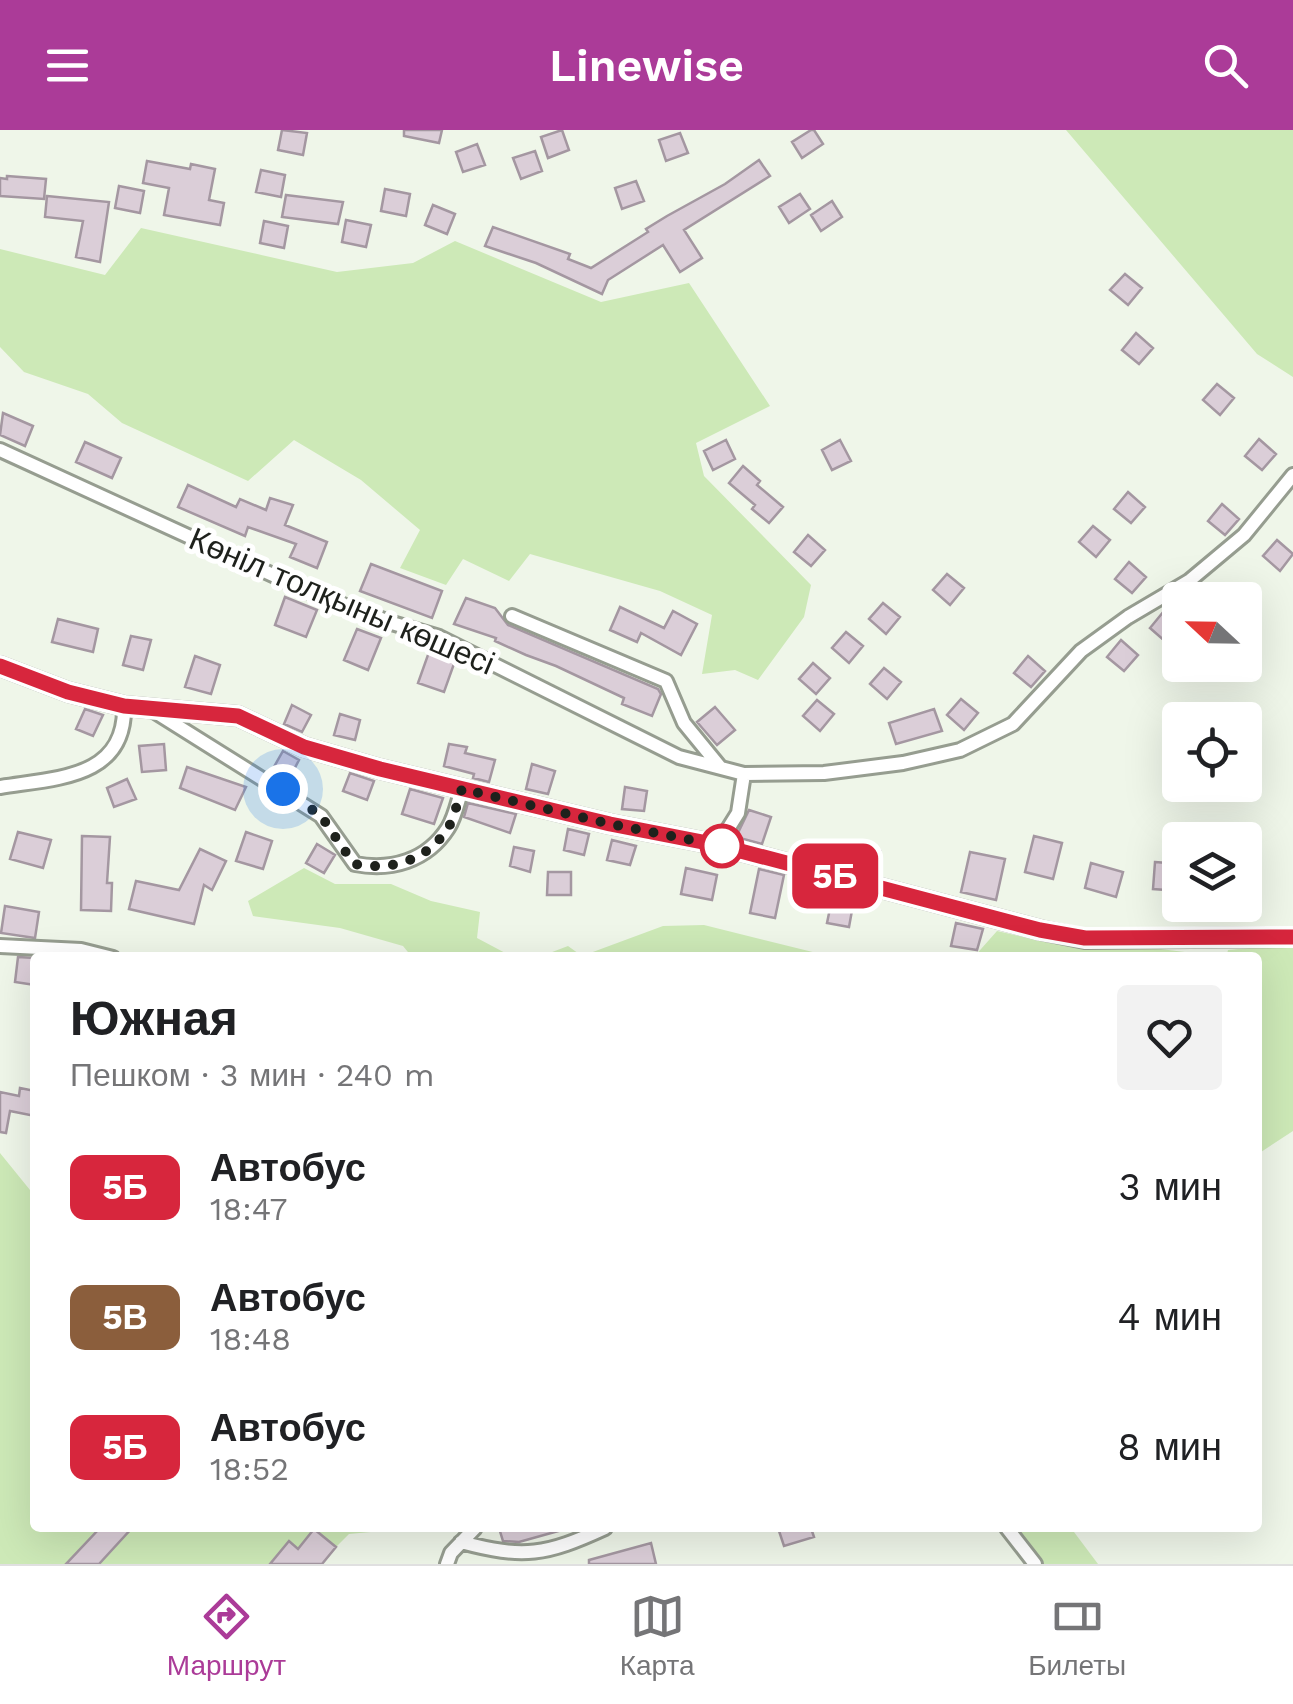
<!DOCTYPE html>
<html lang="ru">
<head>
<meta charset="utf-8">
<style>
  :root { --surface:#fff; --page:#f2f2f2; --text:#202124; --muted:#757577; --line:#e0e0e0; --accent:#ab3b98 }
  body { margin:0; font-family:"Work Sans",sans-serif; background:var(--page); color:var(--text); height:100vh; display:flex; flex-direction:column; font-size:38px; white-space:nowrap }
  * { box-sizing:border-box; margin:0 }
  p { font-size:32px; color:var(--muted) }
  .icon { flex:none; width:55px; height:55px; fill:none; stroke:currentColor; stroke-width:2; stroke-linecap:round; stroke-linejoin:round }
  .map { position:relative; flex:1; overflow:hidden }
  .sheet { position:absolute; left:30px; top:822px; width:1232px; height:580px; display:flex; flex-direction:column; background:var(--surface); border-radius:10px; box-shadow:0 10px 40px #0002 }
  .sheet>* { flex:none }
  .badge { padding:0 20px; border-radius:15px; font-size:35px; line-height:65px }
  .needle { width:65px; rotate:292deg }
  .fabs { position:absolute; left:1162px; top:452px; display:grid; gap:20px }
  .fabs a { display:grid; place-items:center; width:100px; height:100px; border-radius:10px; background:var(--surface); box-shadow:0 10px 40px #0002; font-size:50px }
  .you { position:absolute; width:50px; height:50px; margin:-25px; border:8px solid #fff; border-radius:50%; background:#1a73e8; box-shadow:0 0 0 15px #1a73e833 }
  .map>.badge { position:absolute; translate:-50% -50%; box-shadow:0 0 0 5px #fff }
  .round { display:grid; place-items:center; flex:none; width:105px; height:105px; border-radius:10px; background:var(--page) }
  .headline { display:flex; align-items:center; justify-content:space-between; height:170px; padding:0 40px }
  h1 { font-size:48px; font-weight:600; line-height:75px }
  ul { padding:0; list-style:none }
  li { display:flex; align-items:center; gap:30px; height:130px; padding:0 40px }
  li div { flex:1 }
  li b { display:block; font-size:38px }
  li em { font-style:normal }
  li .badge { min-width:110px; font-weight:700; text-align:center }
  header { display:flex; justify-content:space-between; align-items:center; height:130px; padding:0 40px; background:var(--accent); color:#fff; font-size:45px; font-weight:600 }
  .tab-bar { display:flex; justify-content:space-around; align-items:center; height:140px; border-top:2px solid var(--line); background:var(--surface); font-size:28px; color:var(--muted) }
  .tab-bar a { display:grid; justify-items:center; gap:5px }
  .tab-bar .on { color:var(--accent) }
  .map>svg:first-child { display:block }
  .green { fill:#cde9b7 }
  .building { fill:#dbced8; stroke:#a497a1; stroke-width:2.5 }
  .lines { fill:none; stroke-linecap:round; stroke-linejoin:round }
  .street-casing { stroke:#969d90; stroke-width:18 }
  .secondary-casing { stroke:#969d90; stroke-width:22 }
  .street { stroke:#fff; stroke-width:12 }
  .secondary { stroke:#fff; stroke-width:18 }
  .line-casing { stroke:#fff; stroke-width:22 }
  .line { stroke:#d7263d; stroke-width:15 }
  .walk { stroke:#1e211c; stroke-width:10; stroke-dasharray:0 18 }
  .stop-dot { fill:#fff; stroke:#d7263d; stroke-width:5 }
  .labels { text-anchor:middle; dominant-baseline:central; stroke-width:10; stroke-linejoin:round; paint-order:stroke }
  .street-label { font-size:32px; fill:#1e211c; stroke:#fff }
</style>
</head>
<body>
<header><svg class="icon" aria-label="menu" viewBox="0 0 24 24"><path d="M4 6h16M4 12h16M4 18h16"/></svg>Linewise<svg class="icon" aria-label="search" viewBox="0 0 24 24"><circle cx="10" cy="10" r="6"/><path d="M15 15l6 6"/></svg></header>
<div class="map">
<svg width="1293" height="1434" viewBox="0 0 1293 1434">
  <rect width="100%" height="100%" fill="#eff6e9"/>
  <path class="green" d="M1066,0H1293V247L1257,224Z
    M141,98L337,142L413,133L455,111L601,172L689,153L770,276L696,313L704,346L811,455L804,487L758,550L735,540L702,544L712,485L660,461L530,424L509,451L463,429L446,455L400,438L420,400L361,350L294,310L248,351L122,293L88,264L24,242L0,217V119L105,145Z
    M304,738L335,754H391L431,771L480,782L477,808L513,827H412L403,816L340,798L253,786L248,771Z
    M704,795L833,827H539L568,816L582,826L663,796Z
    M1281,799H1293V1001L1258,1024V828H1226L1228,820L1271,816Z
    M997,801L1054,814L1111,813L1193,823L1195,827L973,828Z
    M0,1023L30,1060H35V1398H395L393,1400L349,1404L336,1417L314,1399L298,1419L274,1434H0Z
    M1014,1398H1071L1098,1434H1041Z"/>
  <path class="building" d="M282,0L307,3L303,25L278,20Z
    M404,0H442L439,13L404,6Z
    M562,0L569,20L548,28L541,7Z
    M811,0H814L823,14L802,28L792,12Z
    M680,3L688,23L666,31L659,10Z
    M477,14L485,35L463,42L456,22Z
    M535,21L542,41L521,49L513,28Z
    M759,30L770,46L684,100L702,128L680,142L663,115L608,150L602,164L536,133L485,116L493,97L570,124L568,129L591,138L648,102L646,99L667,86L725,54Z
    M147,31L190,39L191,34L215,39L209,70L224,73L220,95L164,85L169,58L143,53Z
    M261,40L285,45L281,67L256,62Z
    M7,46L46,49L44,69L0,66V48L7,49Z
    M636,51L644,71L622,79L615,58Z
    M119,56L144,61L140,83L115,78Z
    M385,59L410,64L406,86L381,81Z
    M800,64L810,79L789,93L779,77Z
    M286,65L343,72L338,94L282,87Z
    M47,66L109,72L100,132L76,127L83,91L45,87Z
    M832,71L842,87L821,101L811,85Z
    M433,75L455,84L447,104L425,95Z
    M346,90L371,95L366,117L342,112Z
    M264,91L288,96L284,118L260,113Z
    M1125,144L1142,158L1128,175L1110,160Z
    M1136,203L1153,218L1139,234L1122,220Z
    M1217,254L1234,268L1220,285L1203,270Z
    M3,283L33,296L25,316L0,305Z
    M1259,309L1276,324L1262,340L1245,326Z
    M726,310L735,329L713,340L704,321Z
    M840,310L851,331L832,340L822,320Z
    M85,312L121,328L112,348L76,332Z
    M743,336L760,351L757,355L783,377L769,393L752,379L755,375L729,353Z
    M188,355L236,377L240,369L266,380L270,368L293,375L285,395L327,412L317,438L290,427L296,414L248,397L245,406L178,377Z
    M1128,362L1145,377L1131,393L1114,379Z
    M1222,374L1239,389L1225,405L1208,391Z
    M1093,396L1110,410L1096,427L1079,412Z
    M808,405L825,420L811,436L794,422Z
    M1277,410L1293,424L1280,441L1263,426Z
    M1129,432L1146,447L1132,463L1115,449Z
    M371,434L442,461L432,488L360,461Z
    M947,444L964,458L950,475L933,460Z
    M285,467L317,480L306,507L275,495Z
    M466,468L495,478L508,495L658,559L661,564L652,586L622,574L624,568L556,536L526,525L495,511L496,508L454,494Z
    M883,473L900,487L886,504L869,489Z
    M620,477L664,498L673,481L697,494L681,525L641,503L637,512L610,500Z
    M1164,481L1180,495L1167,513L1150,498Z
    M58,489L98,499L93,522L52,512Z
    M357,499L381,508L368,540L344,530Z
    M846,502L863,516L849,533L832,518Z
    M131,506L151,510L143,540L123,535Z
    M1121,510L1138,525L1124,541L1107,527Z
    M429,522L455,531L444,562L418,553Z
    M195,526L220,535L211,564L185,557Z
    M1028,526L1045,541L1031,557L1014,543Z
    M813,533L830,548L816,564L799,549Z
    M884,538L901,552L887,569L870,554Z
    M961,569L978,583L964,600L947,585Z
    M817,570L834,584L820,601L803,586Z
    M292,575L311,585L302,602L284,594Z
    M715,577L735,600L717,615L697,592Z
    M85,579L103,585L93,606L76,599Z
    M934,579L942,601L896,614L889,593Z
    M340,584L360,590L355,610L334,605Z
    M164,614L166,640L142,642L139,616Z
    M449,614L467,617L465,623L495,630L489,652L473,648L474,644L444,636Z
    M283,621L299,630L288,651L271,642Z
    M532,634L555,641L548,664L526,659Z
    M187,637L246,657L235,680L180,658Z
    M350,643L374,651L367,670L343,661Z
    M127,649L136,669L114,677L107,658Z
    M625,657L647,661L644,681L622,679Z
    M410,659L443,668L434,694L402,684Z
    M468,673L516,684L510,703L464,687Z
    M749,680L771,687L762,714L736,707Z
    M568,699L589,704L584,725L564,720Z
    M18,702L51,710L43,738L10,729Z
    M246,702L272,711L263,739L236,731Z
    M82,706L110,707L107,753H112L111,781L81,780Z
    M1034,706L1062,713L1053,749L1025,742Z
    M612,710L636,716L630,735L607,730Z
    M854,713L880,721L874,740L848,733Z
    M317,714L335,725L324,743L306,733Z
    M514,717L534,721L530,742L510,736Z
    M200,719L226,731L212,760L204,755L194,794L129,779L136,751L179,760Z
    M970,722L1005,729L996,770L961,762Z
    M1155,732L1180,734V761L1153,759Z
    M1091,733L1123,742L1116,767L1085,758Z
    M686,738L717,745L712,770L681,764Z
    M759,739L784,745L775,788L750,783Z
    M548,742H571V765H547Z
    M834,759L855,764L849,797L827,793Z
    M5,776L39,782L35,808L1,803Z
    M956,793L983,799L977,820L951,816Z
    M18,827L35,828V855L15,852Z
    M20,958L35,961V986L10,981L6,1003L0,1002V962L19,966Z
    M100,1398H132L99,1434H66Z
    M499,1398H562V1400L519,1412L503,1411Z
    M778,1398H811L814,1407L784,1416Z
    M314,1399L336,1417L322,1434H270L289,1411L298,1419Z
    M651,1413L656,1434H589V1430Z"/>
  <g class="lines">
    <defs>
      <path id="street" d="M0,320L321,467L392,493L439,507L679,627L744,644L824,643L903,633L960,620L1013,594L1081,521L1128,487L1189,451L1244,405L1293,345
        M512,486L666,551L684,593L720,637
        M152,580L321,686L355,734C391,741 427,731 448,698C455,687 458,671 462,659
        M0,657C55,648 126,649 124,576
        M718,715L738,683L744,644
        M0,816L81,820L113,828
        M1007,1398L1035,1434
        M461,1412C524,1429 546,1425 605,1398
        M447,1434L451,1423L475,1398"/>
      <path id="secondary" d="M0,536L68,562L124,576L238,586L304,617L380,639L610,694L718,715L1040,800L1085,809L1293,807"/>
    </defs>
    <use href="#street" class="street-casing"/>
    <use href="#secondary" class="secondary-casing"/>
    <use href="#street" class="street"/>
    <use href="#secondary" class="secondary"/>
  </g>
  <g class="lines">
    <defs>
      <path id="line" d="M0,536L68,562L124,576L238,586L304,617L380,639L610,694L718,715L1040,800L1085,808L1293,807"/>
    </defs>
    <use href="#line" class="line-casing"/>
    <use href="#line" class="line"/>
    <path class="walk" d="M283,659L321,686L354,734C391,741 427,731 448,698C455,687 457,671 462,659L610,694L722,716"/>
  </g>
  <circle class="stop-dot" cx="722" cy="716" r="20"/>
  <g class="labels">
    <g class="street-label">
      <text transform="translate(342 471) rotate(23)">Көніл толқыны көшесі</text>
    </g>
  </g>
</svg>
<div class="fabs">
<a><svg class="needle" viewBox="-14 -14 28 28"><path d="M0-13l5 13h-10z" fill="#e53935"/><path d="M0 13l5-13h-10z" fill="#757577"/></svg></a>
<a><svg class="icon" aria-label="locate" viewBox="0 0 24 24"><circle cx="12" cy="12" r="6"/><path d="M12 2v4M12 18v4M2 12h4M18 12h4"/></svg></a>
<a><svg class="icon" aria-label="layers" viewBox="0 0 24 24"><path d="M12 4l9 5-9 5-9-5zM3 14l9 5 9-5"/></svg></a>
</div>
<div class="you" style="left:283px;top:659px"></div>
<b class="badge" style="left:835px;top:746px;background:#d7263d;color:#fff">5Б</b>
<section class="sheet">
<div class="headline"><div><h1>Южная</h1><p>Пешком · 3 мин · 240 m</p></div><a class="round"><svg class="icon" aria-label="heart" viewBox="0 0 24 24"><path d="M12 20l-8-8c-3-5 5-10 8-4 3-6 11-1 8 4z"/></svg></a></div>
<ul>
<li><span class="badge" style="background:#d7263d;color:#fff">5Б</span><div><b>Автобус</b><p>18:47</p></div><em>3 мин</em></li>
<li><span class="badge" style="background:#8b5e3c;color:#fff">5В</span><div><b>Автобус</b><p>18:48</p></div><em>4 мин</em></li>
<li><span class="badge" style="background:#d7263d;color:#fff">5Б</span><div><b>Автобус</b><p>18:52</p></div><em>8 мин</em></li>
</ul>
</section>
</div>
<nav class="tab-bar">
<a class="on"><svg class="icon" aria-label="directions" viewBox="0 0 24 24"><path d="M12 3l9 9-9 9-9-9zM9 14v-3h6M13 9l2 2-2 2"/></svg>Маршрут</a>
<a><svg class="icon" aria-label="map" viewBox="0 0 24 24"><path d="M3 6l6-2 6 2 6-2v14l-6 2-6-2-6 2zM9 4v14M15 6v14"/></svg>Карта</a>
<a><svg class="icon" aria-label="tickets" viewBox="0 0 24 24"><path d="M3 7h18v10H3zM15 7v10"/></svg>Билеты</a>
</nav>
</body>
</html>
